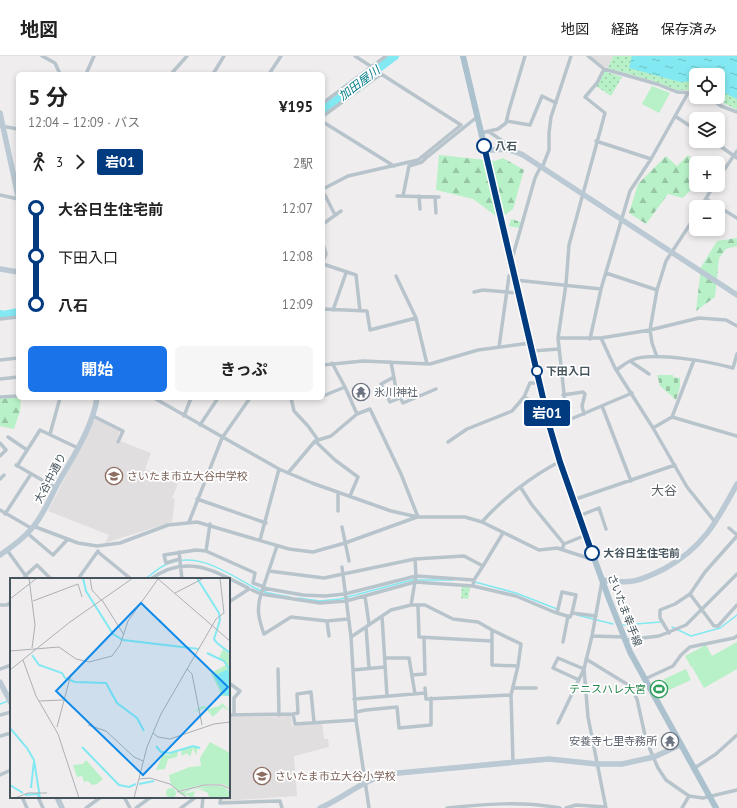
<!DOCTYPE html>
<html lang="ja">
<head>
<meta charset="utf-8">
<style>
  :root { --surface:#fff; --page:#f6f6f6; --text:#222; --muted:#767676; --line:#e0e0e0; --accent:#1a73e8 }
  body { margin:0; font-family:"PT Sans","Noto Sans JP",sans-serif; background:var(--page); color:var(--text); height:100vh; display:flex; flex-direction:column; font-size:15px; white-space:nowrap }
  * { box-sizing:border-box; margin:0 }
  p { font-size:13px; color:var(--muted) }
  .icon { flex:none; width:22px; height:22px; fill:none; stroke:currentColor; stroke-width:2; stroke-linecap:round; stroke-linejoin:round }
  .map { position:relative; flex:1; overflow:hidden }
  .panel { position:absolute; left:16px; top:16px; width:309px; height:328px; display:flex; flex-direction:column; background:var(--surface); border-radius:6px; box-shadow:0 2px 6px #0003 }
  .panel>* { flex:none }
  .badge { padding:0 8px; border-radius:3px; font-size:14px; line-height:26px }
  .buttons { position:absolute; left:689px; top:12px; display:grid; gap:8px }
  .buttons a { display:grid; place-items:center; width:36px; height:36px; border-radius:6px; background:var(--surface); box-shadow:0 2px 6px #0003; font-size:20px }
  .map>.badge { position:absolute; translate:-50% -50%; box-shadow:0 0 0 2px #fff }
  .legs { display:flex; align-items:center; gap:6px; height:44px; padding:0 12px; font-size:13px }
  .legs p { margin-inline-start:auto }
  .overview { display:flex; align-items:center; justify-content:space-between; height:68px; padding:0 12px }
  h1 { font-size:22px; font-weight:700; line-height:30px }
  .primary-button { display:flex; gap:8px; margin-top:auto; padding:8px 12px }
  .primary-button a { flex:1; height:46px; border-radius:6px; background:var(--accent); color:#fff; font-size:16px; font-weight:700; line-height:46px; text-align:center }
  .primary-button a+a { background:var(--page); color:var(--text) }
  ul { padding:0 12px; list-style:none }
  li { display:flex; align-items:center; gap:14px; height:48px; font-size:15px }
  li i { display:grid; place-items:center; width:6px; height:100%; margin:0 5px; background:currentColor }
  li i::after { content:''; width:10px; height:10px; margin:-5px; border:3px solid; border-radius:50%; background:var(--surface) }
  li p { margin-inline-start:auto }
  li:first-child i { background:linear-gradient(#0000 50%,currentColor 0) }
  li:last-child i { background:linear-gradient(currentColor 50%,#0000 0) }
  header { display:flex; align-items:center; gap:24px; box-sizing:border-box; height:56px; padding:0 20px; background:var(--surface); border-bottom:1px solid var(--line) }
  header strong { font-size:19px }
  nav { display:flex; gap:22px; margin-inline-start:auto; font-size:14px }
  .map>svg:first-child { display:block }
  .education { fill:#e1dee0 }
  .green { fill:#b8f1c7 }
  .forest { fill:url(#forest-firs) }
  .cemetery { fill:url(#cemetery-stones) }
  .park { fill:url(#park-dots) }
  .water { fill:url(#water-ripples) }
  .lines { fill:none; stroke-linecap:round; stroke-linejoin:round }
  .stream { stroke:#82e8f1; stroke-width:1.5 }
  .river { stroke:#82e8f1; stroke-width:8 }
  .street { stroke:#b8c4cc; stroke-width:3.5 }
  .secondary { stroke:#bac9d3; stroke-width:5.5 }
  .primary { stroke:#abc1ce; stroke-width:6 }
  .line-1-casing { stroke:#fff; stroke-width:9 }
  .line-1 { stroke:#003b80; stroke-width:6 }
  .stop-1-dot { fill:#fff; stroke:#003b80; stroke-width:2 }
  .labels { text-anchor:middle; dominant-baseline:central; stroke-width:3.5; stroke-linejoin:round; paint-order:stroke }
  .stop-label { font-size:11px; font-weight:bold; fill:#45545c; stroke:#fff; text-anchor:start }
  .worship-label { font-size:11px; fill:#5b616d; stroke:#fff; text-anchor:start }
  .education-label { font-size:11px; fill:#785e54; stroke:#fff; text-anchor:start }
  .street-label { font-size:11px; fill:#45545c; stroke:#fff }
  .leisure-label { font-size:11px; fill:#27864d; stroke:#fff; text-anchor:end }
  .water-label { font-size:12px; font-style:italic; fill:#067e88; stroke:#fff }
  .quarter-label { font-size:13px; fill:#5a5f63; stroke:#fff }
  .inset-river { fill:none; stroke:#82e8f1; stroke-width:2 }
  .inset-road { fill:none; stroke:#acb0b4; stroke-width:1 }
  .view { fill:#0e8aea; fill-opacity:0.15; stroke:#0e8aea; stroke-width:2 }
  .inset-edge { fill:none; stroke:#45545c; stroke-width:2 }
</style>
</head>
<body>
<header>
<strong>地図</strong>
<nav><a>地図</a><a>経路</a><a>保存済み</a></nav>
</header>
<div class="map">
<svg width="737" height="752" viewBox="0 0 737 752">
  <defs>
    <pattern id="forest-firs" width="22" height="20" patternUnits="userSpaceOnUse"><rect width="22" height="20" fill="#b8f1c7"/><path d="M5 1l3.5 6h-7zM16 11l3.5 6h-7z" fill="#97c6a5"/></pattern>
    <pattern id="cemetery-stones" width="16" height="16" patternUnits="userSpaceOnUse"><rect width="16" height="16" fill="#b8f1c7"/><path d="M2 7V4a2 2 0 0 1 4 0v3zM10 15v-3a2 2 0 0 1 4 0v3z" fill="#97c6a5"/></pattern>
    <pattern id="park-dots" width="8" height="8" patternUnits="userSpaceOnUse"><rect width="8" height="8" fill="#b8f1c7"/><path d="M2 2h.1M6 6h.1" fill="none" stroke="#97c6a5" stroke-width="1.8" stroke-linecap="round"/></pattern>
    <pattern id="water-ripples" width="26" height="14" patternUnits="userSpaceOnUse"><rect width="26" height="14" fill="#82e8f1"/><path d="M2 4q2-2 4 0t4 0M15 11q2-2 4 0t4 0" fill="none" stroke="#6cbfc6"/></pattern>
  </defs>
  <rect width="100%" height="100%" fill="#f0edee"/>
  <path class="education" d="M590,0H613L608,12L599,8Z
    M95,363L120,374L116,387L119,388L120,385L151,397L145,413L178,428L172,442L175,443L172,466L105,487L109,479L48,455Z
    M291,660L292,670L322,667L324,683H328L329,691L294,700L297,740L222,745L223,741H229V661Z"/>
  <path class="green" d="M652,30L670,37L659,57L642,48Z
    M737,586V613L704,632L692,611L700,607L691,611L685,600L706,589L712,600Z
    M686,613L691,624L669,634L664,623Z"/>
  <path class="forest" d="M439,99L495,105L503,102L524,114L513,153L500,163L473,143L436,134Z
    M688,99L696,107V128L683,142L668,138L646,168L629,157L638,128L666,100L677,110Z
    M737,182V190L726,193L719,202L715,241L696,255L701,211L717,185Z
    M18,341L21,342L20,355L14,373L0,370V343Z"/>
  <path class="cemetery" d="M511,163L521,166L519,172L509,170Z
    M657,319H673V321L680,322V331L676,344L660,330Z"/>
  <path class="park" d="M613,0H737V54L713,41H718V19H696V34H676L657,26L608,12Z
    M604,15L622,21L611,40L596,30Z
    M462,530L470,531L468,543L461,542Z"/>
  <path class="water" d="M632,0H737V43L718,34V19H696V25L680,26L629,12Z"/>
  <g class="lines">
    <path class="stream" d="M145,523C151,519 156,514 163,510C196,492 228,518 257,533C266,538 280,539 290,541
      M475,526L516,537L557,553
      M298,542L320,545L340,543L412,524H453
      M577,559L613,568
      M623,569L661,566
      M672,571L691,580L720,572L737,559
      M0,648L8,645"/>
    <path class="river" d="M323,54L395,0
      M0,258L4,259L18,256"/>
    <path class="street" d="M42,0L55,7L60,18
      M588,0L604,13L657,28L677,36L696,37
      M86,18L94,0
      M171,18L187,0
      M213,18L224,0
      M269,18L281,0
      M709,41L721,50L737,56
      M323,47L386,0
      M323,60L381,18
      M675,60L696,74
      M507,65L530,69L542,40L556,47
      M323,66L394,110
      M1,70L18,73
      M488,75L504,86L505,93
      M481,77L498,73L506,67L509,54L525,0
      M596,85L651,103
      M713,85L737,102
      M426,102L477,61
      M542,112L549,94V77L551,61L571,0
      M718,123L737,95
      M323,133L348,120L418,104L461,69L378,16L375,13L355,0
      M0,139L18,143
      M325,139L335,159
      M397,140L439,141
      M403,140L409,110L422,106L426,102L424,101
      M419,140L420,153
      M435,141L436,157
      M706,143L737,162
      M701,151L714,129
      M323,168L341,155
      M323,188L326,198L323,205
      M512,203L535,122L541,110
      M323,208L356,219L360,255
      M606,217L657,234
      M396,220L416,262
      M515,224L601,233
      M474,236L483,234L518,237
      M323,253L367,255L370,274L416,262L427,308
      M333,254L346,217
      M0,263L18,261
      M558,282H601L650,274L699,262L726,264L737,270
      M601,282L615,312L653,372L687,431L715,466
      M590,283L601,233L630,135L651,103L688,37
      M499,291L509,220L513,217
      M532,295L559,293
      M657,301L652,287L650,274L657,234L666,205L696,159
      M0,304L18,302
      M630,305L649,318
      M391,306L396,333L403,347L436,333
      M332,307L345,331L357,358L370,353L401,418L418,461
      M323,309L363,305L430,308L478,294L530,287
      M616,314C621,311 627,306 632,304C653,295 711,306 733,312L737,298
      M394,321L381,328L390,346L400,342
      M0,323L18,321
      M563,339L583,336L585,338L582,350L584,358
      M323,340L345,331
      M0,341L18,340
      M524,341L545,351
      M154,342L279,413L312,427L391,455L418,461H465L482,466L539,494L557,492L588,502H594
      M291,342L294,355L308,370L318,384
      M316,342H319
      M602,350L631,425
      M93,360L123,375L118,386
      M184,360L191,342
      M672,361L737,380
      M567,365L558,282L566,228L569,189L605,57L585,41L597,27L604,13
      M200,369L218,342
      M550,372L632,337
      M653,372L672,361L694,304
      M50,378L60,342
      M8,381L27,394
      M315,385L335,404L358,421L350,440
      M448,386L467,373L512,355L524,341L530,327H540
      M0,387L6,394L0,400
      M16,409L56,432
      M17,410L40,374L78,392
      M288,417L315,385L331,380L357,358
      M0,423L4,419
      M521,432L532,449L564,488
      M338,436V455
      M197,443L266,467
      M573,444L675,409
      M0,454L31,472
      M5,458L31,418
      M579,460L599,452L606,473
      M189,466L222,382L250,342
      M482,466C502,443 532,420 559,406
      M33,470L78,487L97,490L120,487L168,469L197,466L289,493L313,496L345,487L417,461
      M342,471L349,505
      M729,472L737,479
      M27,477L53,499L68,483
      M260,484L279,413
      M562,493L564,488L586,479
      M7,494L28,523
      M206,495L210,468
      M98,496L131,523
      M179,496L182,523
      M180,503L166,507L164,499L196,494L206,495L255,517L253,527L264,531
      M415,503L416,520L411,549H425L453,563L478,566L492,574V609L518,610L511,639L513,706
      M483,510L503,477
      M342,511L351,581L356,664L369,752
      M269,515L324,522L415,503L464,500L483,510L474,524L473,530
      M25,520L37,509L51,523
      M78,523L98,495
      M151,523C186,497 215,515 248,532
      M602,525L592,580L584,613L588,661L606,752
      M263,532L277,490
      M252,534L261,538L263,532L303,539L325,540L345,538L416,520L474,524
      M690,538L714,570H718L737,549
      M365,540L369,568
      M229,546L249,533
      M0,549H7L11,546
      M418,550L419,581L491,585
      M557,557L562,536L576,539L572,557
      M382,560L387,640
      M348,563L327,565L291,561L264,578C259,564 256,553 261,538L320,547L346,545L415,526L473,530L516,540L554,556L570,561L572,557L596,560
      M327,565L329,580
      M366,571L369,612
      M492,574L521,588L518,610
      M669,577L660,562V554L675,548L690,538L705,516L737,480
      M592,580L624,581
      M351,581L391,554L411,549
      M625,584L659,580L686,569L737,518
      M563,586L568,560
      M385,602H409L415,638
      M586,603L630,630L637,643L646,684L658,712L666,724L689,740L703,742L737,734
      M0,613L11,609
      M278,613L279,659
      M353,614L385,611
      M412,619L425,618L424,582
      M645,623L673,610L681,599L690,591L734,582L737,580
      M229,627L240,635L234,642V658
      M425,632L426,643L511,639
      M513,632H536
      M354,643L425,637
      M356,656L366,654L397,651L399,672L431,669V642
      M293,658L298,657L297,638L311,636L314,666
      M0,659L11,656
      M229,659L293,658L295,668L356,664
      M558,667L584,613L558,602L553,612L579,624
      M0,680L11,677
      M693,713L716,698L737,679
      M0,719L11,714
      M22,741L27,752
      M38,741L43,752
      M124,741L130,752
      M221,741L220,747L280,745L282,752
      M86,752L101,741
      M136,752L151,741
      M181,752L196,741
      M202,752L203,741
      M447,752C484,748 523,745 560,752
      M566,752L576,749L606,751
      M682,752L689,740"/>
    <path class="secondary" d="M0,57L18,140
      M485,95C500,93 510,92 523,99L737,239
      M0,213L18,216
      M0,499C12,491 24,482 33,471C43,459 49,445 56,431C71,403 92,374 97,342
      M602,524C631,528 638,526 664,513C703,492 717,465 737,428
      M0,626L11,647
      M57,741L62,752
      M320,752C344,742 362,724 388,718L549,703L597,708H622L654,701L680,689"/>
    <path class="primary" d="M463,0L559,406L609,543L630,596L716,752"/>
  </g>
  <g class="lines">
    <defs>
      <path id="line-1" d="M484,90L550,372L560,406L592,497"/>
    </defs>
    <use href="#line-1" class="line-1-casing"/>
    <use href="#line-1" class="line-1"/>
  </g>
  <defs>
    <symbol id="temple-ring" viewBox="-11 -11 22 22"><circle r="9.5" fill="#fff" stroke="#6b7280" stroke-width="1.5"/><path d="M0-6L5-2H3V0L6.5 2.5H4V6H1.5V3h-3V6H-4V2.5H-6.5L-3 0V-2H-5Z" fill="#6b7280"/></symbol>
    <symbol id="school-ring" viewBox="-11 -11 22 22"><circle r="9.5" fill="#fff" stroke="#8d6e63" stroke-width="1.5"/><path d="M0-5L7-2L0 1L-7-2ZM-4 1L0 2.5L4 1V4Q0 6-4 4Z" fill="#8d6e63"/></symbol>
    <symbol id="stadium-ring" viewBox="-11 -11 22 22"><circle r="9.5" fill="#fff" stroke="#2e9e5b" stroke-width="1.5"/><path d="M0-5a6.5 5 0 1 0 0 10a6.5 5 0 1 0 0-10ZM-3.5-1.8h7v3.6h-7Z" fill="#2e9e5b"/></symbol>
  </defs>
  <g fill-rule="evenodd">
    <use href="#temple-ring" x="351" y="326" width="20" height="20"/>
    <use href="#school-ring" x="104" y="410" width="20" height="20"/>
    <use href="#stadium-ring" x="649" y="623" width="20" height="20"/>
    <use href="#temple-ring" x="660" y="675" width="20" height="20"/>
    <use href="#school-ring" x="252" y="710" width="20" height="20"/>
  </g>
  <g class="stop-1-dot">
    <circle cx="484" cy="90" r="7"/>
    <circle cx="537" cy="315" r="5"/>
    <circle cx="592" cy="497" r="7"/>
  </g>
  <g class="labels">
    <g class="stop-label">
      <text x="495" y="90">八石</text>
      <text x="546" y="315">下田入口</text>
      <text x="603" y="497">大谷日生住宅前</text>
    </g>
    <g class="worship-label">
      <text x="374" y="336">氷川神社</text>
      <text x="657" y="685" text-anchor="end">安養寺七里寺務所</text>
    </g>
    <g class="education-label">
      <text x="127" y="420">さいたま市立大谷中学校</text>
      <text x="275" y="720">さいたま市立大谷小学校</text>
    </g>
    <g class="street-label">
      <text transform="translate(50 422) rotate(-62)">大谷中通り</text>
      <text transform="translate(625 554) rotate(69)">さいたま幸手線</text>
    </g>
    <g class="leisure-label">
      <text x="646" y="633">テニスハレ大宮</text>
    </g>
    <g class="water-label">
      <text transform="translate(359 27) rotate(-37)">加田屋川</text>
    </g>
    <g class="quarter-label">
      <text x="664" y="434">大谷</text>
    </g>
  </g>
  <g transform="translate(10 522)">
    <rect width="220" height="220" fill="#f0edee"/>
    <path d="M212,125L220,133L213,129L203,139L195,130L184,134L190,129L194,128L199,131L210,128ZM180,169H188L186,177L183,170L180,179L177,175L172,178L171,173H168L167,179L158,181L155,191L146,192L153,176L159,177L165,173ZM76,182L93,201L87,206L82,207L78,203L74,204L72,198L67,199L63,187L73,186ZM212,208L220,214V220H199L198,215L192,212L185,213L183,220L174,216L196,210L208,213Z" fill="#b8f1c7"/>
    <path d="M200,164L220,175V210L213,206L190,207L168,213L161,206L159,197L180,189L191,188L190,180ZM156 215a5 5 0 1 1 10 0a5 5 0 1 1-10 0Z" fill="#b8f1c7"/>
    <path d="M213,71L220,77V89L209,80ZM216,87L220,95V118H212L201,95ZM193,208H213L220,214L212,208L208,213L196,210L183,211L175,215L176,218L168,215Z" fill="#b8f1c7"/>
    <path d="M218,91L220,98V118L214,117L204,98Z" fill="#82e8f1"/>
    <path class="inset-river" d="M73,0L76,13L103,56L113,62L189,71M187,0L209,35L210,42L204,61L207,65M207,65L220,75M197,75L214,83L220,92M22,77L29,87L52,95L55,100L65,104L96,105L107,125L127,140L134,153M0,150L17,170L24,182L30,220M146,168L151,174L160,175L183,168L190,170M72,169L109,207L119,209L126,206M129,206L144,203M0,207L13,215M21,210L24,183M15,217L28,216L29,220"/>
    <path class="inset-road" d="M19,0L25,47L22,70M80,0L82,12L91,22M147,0L220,63M165,15L194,0M0,21L27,0M92,22L114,57M23,23L68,6L72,19M0,73L49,69L66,81L79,84L102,78L110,67L118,43L148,1M13,82L26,118L48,156L69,220M177,91L182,96L192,147M0,92L60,44L123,0M29,123L53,122M78,147L96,153L124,179L133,183M47,149L61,96M143,155L148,159L160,161L204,146L220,144M129,201L140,200L160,206L177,220M167,214L194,207H212L220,211M5,220L18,215H37M124,220L137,169L151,136L206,41L214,35L210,0"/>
    <path class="view" d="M131,25L218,109L133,197L46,113Z"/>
    <rect width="220" height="220" class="inset-edge"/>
  </g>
</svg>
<div class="buttons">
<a><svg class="icon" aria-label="locate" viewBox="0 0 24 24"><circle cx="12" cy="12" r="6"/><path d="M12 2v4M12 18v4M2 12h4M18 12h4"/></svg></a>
<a><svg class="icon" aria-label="layers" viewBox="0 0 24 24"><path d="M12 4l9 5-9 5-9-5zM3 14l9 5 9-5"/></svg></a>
<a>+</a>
<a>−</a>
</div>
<b class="badge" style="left:547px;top:357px;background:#003b80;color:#fff">岩01</b>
<section class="panel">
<div class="overview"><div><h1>5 分</h1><p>12:04 – 12:09 · バス</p></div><b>¥195</b></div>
<div class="legs"><svg class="icon" aria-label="walk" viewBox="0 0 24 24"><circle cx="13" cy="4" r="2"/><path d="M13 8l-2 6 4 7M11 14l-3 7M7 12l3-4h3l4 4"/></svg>3<svg class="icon" aria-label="forward" viewBox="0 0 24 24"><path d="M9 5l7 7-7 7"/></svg><b class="badge" style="background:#003b80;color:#fff">岩01</b><p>2駅</p></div>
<ul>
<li><i style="color:#003b80"></i><b>大谷日生住宅前</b><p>12:07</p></li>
<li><i style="color:#003b80"></i><span>下田入口</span><p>12:08</p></li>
<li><i style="color:#003b80"></i><b>八石</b><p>12:09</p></li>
</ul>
<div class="primary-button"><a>開始</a><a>きっぷ</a></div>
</section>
</div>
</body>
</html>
